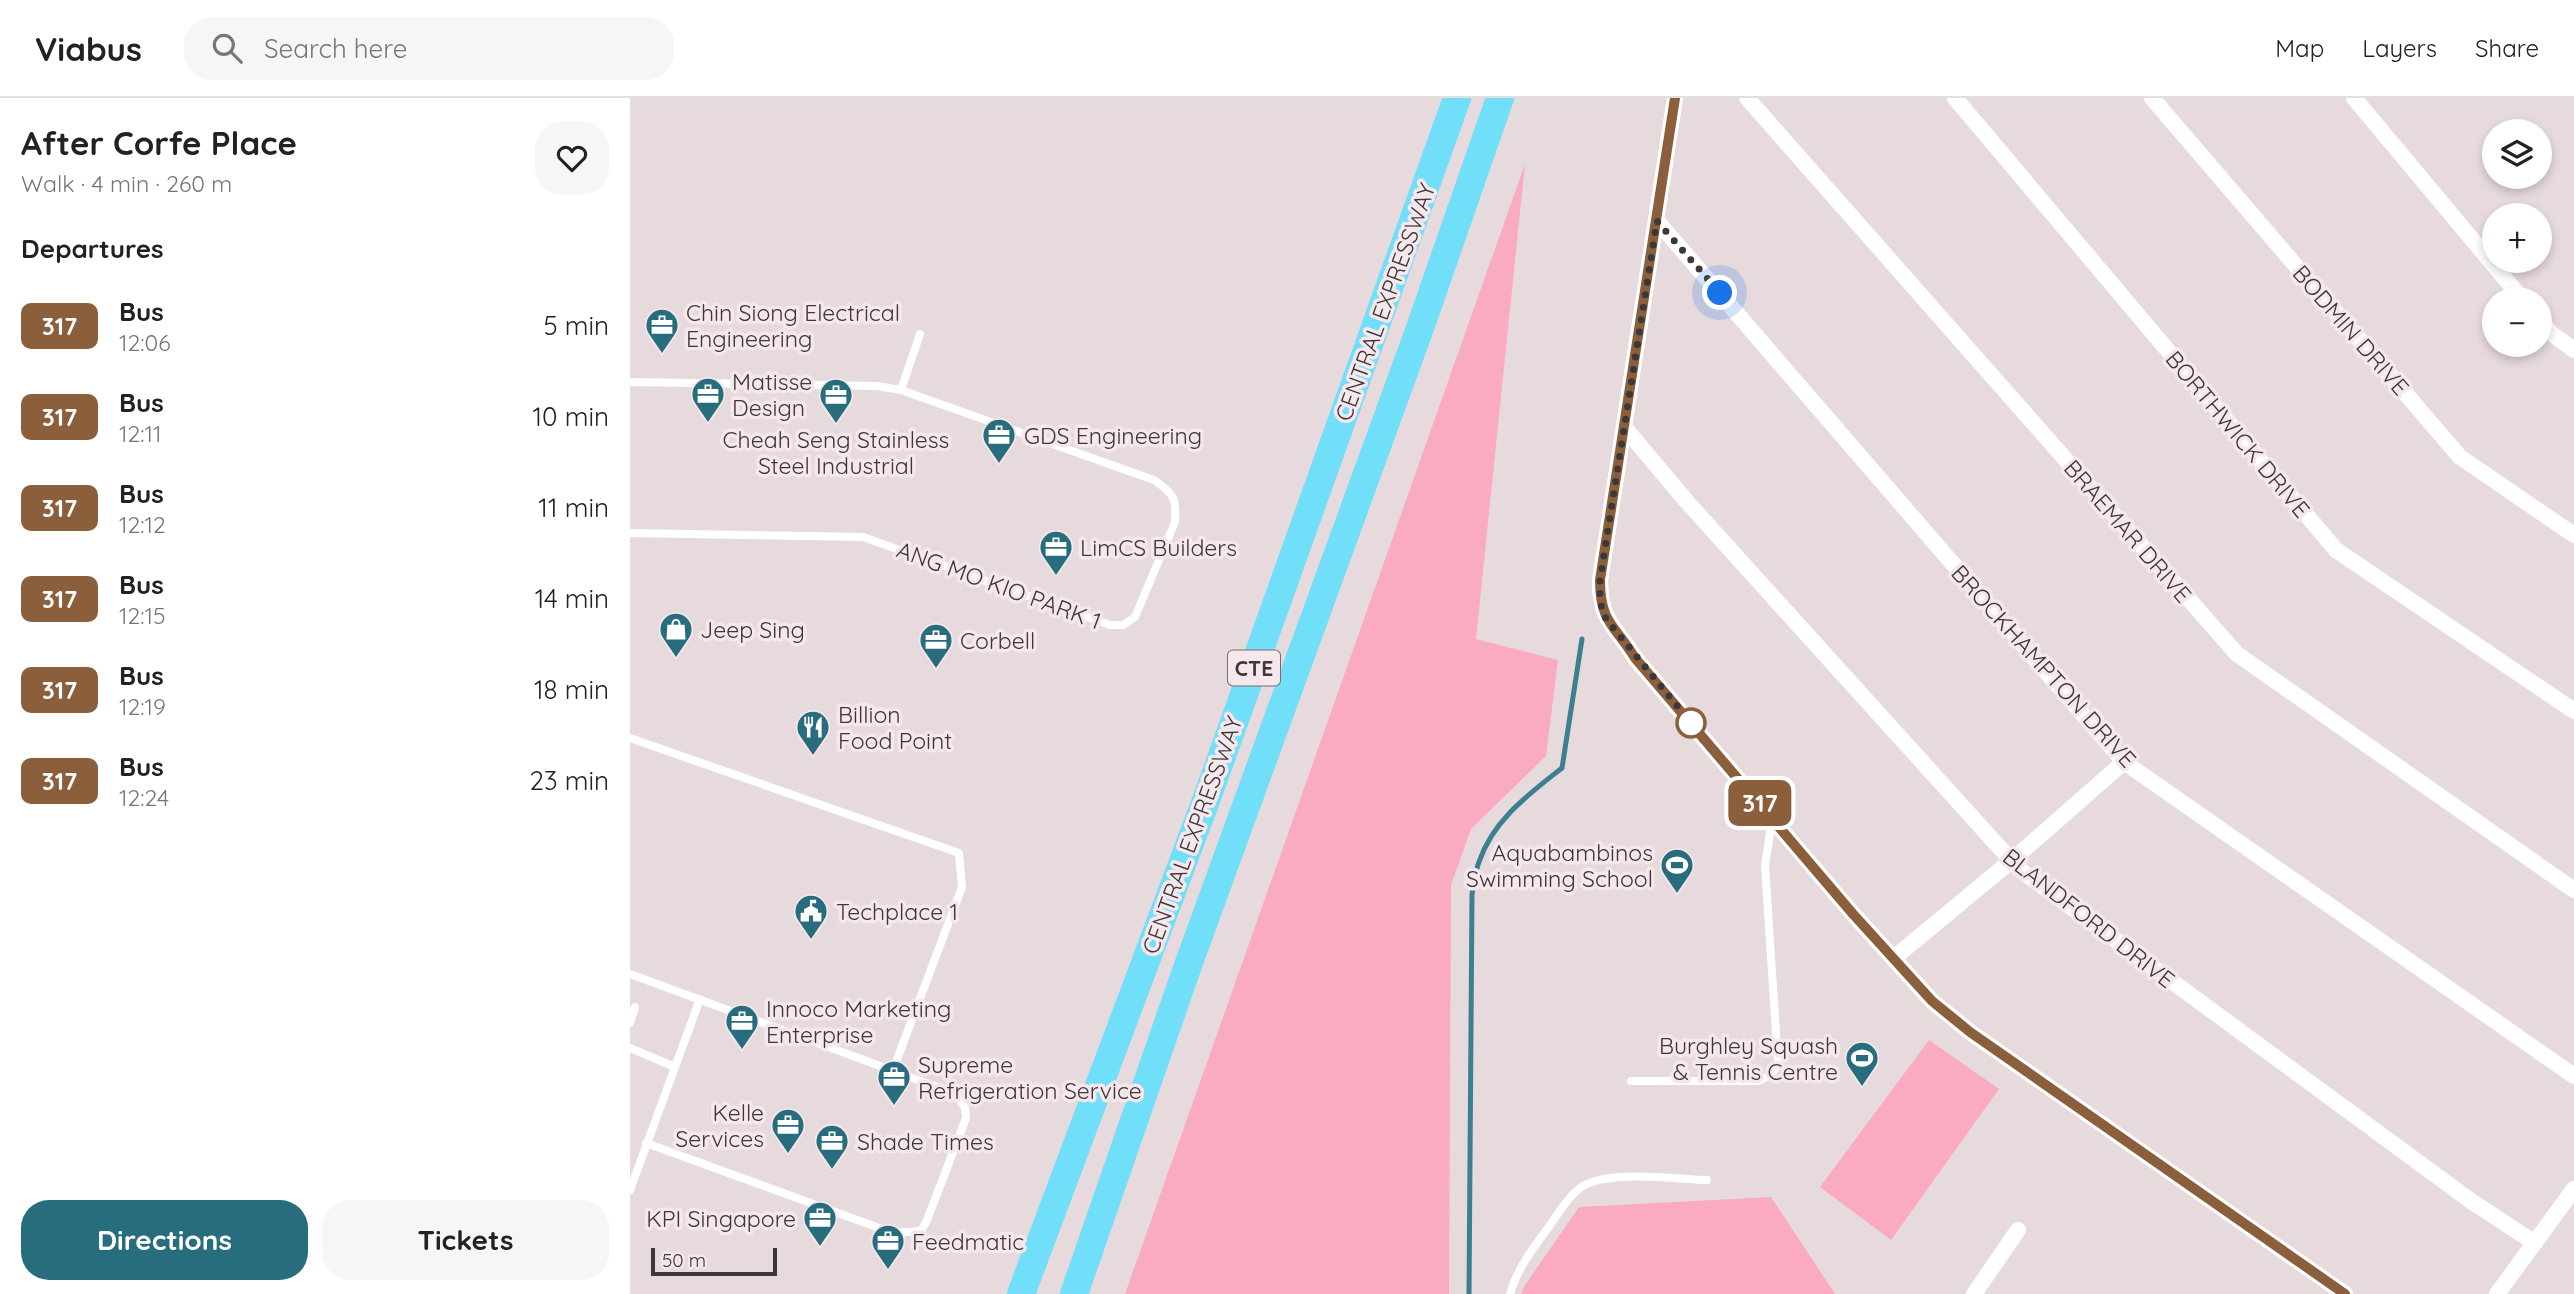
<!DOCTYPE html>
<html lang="en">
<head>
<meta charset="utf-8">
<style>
  :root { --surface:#fff; --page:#f6f6f6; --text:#222; --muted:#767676; --line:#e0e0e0; --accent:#286d7d }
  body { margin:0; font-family:Quicksand,sans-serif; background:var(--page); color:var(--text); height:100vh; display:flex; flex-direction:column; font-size:26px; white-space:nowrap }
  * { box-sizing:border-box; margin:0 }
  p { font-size:23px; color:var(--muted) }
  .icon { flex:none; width:38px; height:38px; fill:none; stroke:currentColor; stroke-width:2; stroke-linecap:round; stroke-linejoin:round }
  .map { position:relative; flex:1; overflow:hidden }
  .details { display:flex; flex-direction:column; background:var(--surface); width:630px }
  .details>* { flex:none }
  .badge { padding:0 14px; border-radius:10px; font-size:24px; line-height:46px }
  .tools { position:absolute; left:1852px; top:21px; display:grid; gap:14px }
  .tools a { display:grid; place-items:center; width:70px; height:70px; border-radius:50%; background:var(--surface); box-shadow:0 4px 10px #0003; font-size:35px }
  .scale { position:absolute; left:21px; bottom:18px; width:126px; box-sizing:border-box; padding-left:7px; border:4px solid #3c3738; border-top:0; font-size:19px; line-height:24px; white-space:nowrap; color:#3c3738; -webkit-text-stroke:5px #f5e7eb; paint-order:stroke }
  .you { position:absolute; width:35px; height:35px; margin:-18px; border:5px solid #fff; border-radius:50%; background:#1a73e8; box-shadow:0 0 0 10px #1a73e833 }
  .map>.badge { position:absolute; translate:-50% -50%; box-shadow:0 0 0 4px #fff }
  h2 { padding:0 21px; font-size:26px; line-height:63px }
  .round { display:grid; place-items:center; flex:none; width:74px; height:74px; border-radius:28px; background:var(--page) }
  .headline { display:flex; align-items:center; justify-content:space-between; height:119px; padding:0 21px }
  h1 { font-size:33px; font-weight:800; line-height:52px }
  .primary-button { display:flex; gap:14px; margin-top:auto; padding:14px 21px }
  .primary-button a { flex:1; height:80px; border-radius:28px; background:var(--accent); color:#fff; font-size:28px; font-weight:800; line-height:80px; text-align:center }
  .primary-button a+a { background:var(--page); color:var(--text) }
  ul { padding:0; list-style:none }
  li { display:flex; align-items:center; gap:21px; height:91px; padding:0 21px }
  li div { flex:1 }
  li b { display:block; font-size:26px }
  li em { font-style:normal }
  li .badge { min-width:77px; font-weight:700; text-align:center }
  header { display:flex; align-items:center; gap:42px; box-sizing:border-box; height:98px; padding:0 35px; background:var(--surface); border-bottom:2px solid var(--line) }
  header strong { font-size:33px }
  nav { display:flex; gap:38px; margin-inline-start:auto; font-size:24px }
  .search { width:490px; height:63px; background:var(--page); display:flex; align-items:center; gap:18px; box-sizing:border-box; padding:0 24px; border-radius:28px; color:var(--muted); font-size:26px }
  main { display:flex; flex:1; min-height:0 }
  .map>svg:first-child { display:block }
  .green { fill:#faabc1 }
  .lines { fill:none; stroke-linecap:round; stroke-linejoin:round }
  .stream { stroke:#3b7f90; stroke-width:5 }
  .service { stroke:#fff; stroke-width:8 }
  .minor { stroke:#fff; stroke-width:16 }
  .motorway { stroke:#71defa; stroke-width:28 }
  .line-casing { stroke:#fff; stroke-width:16 }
  .line { stroke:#8b5e3c; stroke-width:10 }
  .walk { stroke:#3c3738; stroke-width:7; stroke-dasharray:0 12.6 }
  .stop-dot { fill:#fff; stroke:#8b5e3c; stroke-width:3.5 }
  .labels { text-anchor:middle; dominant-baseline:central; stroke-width:7; stroke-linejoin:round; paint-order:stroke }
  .shield { fill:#f5e7eb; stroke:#746c6e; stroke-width:2 }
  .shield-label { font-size:21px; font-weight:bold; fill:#3c3738 }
  .street-label { font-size:23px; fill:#3c3738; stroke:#f5e7eb }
  .poi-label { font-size:23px; fill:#3c3738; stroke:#f5e7eb; text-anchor:start }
</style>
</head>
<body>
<header>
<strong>Viabus</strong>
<div class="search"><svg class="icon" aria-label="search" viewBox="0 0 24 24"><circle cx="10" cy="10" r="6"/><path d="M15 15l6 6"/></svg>Search here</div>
<nav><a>Map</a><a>Layers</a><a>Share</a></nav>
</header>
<main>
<section class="details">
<div class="headline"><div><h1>After Corfe Place</h1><p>Walk · 4 min · 260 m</p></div><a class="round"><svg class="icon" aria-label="heart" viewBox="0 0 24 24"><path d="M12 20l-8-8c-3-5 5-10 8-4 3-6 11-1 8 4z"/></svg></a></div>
<h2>Departures</h2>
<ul>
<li><span class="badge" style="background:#8b5e3c;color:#fff">317</span><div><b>Bus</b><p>12:06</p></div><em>5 min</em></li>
<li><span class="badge" style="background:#8b5e3c;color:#fff">317</span><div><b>Bus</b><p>12:11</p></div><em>10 min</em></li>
<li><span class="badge" style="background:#8b5e3c;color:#fff">317</span><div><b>Bus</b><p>12:12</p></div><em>11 min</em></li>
<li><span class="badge" style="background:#8b5e3c;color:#fff">317</span><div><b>Bus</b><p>12:15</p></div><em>14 min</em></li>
<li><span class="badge" style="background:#8b5e3c;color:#fff">317</span><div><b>Bus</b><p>12:19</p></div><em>18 min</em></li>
<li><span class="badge" style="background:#8b5e3c;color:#fff">317</span><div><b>Bus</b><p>12:24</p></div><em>23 min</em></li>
</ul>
<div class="primary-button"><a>Directions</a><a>Tickets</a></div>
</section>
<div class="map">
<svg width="1944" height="1196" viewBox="0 0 1944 1196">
  <rect width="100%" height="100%" fill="#e7dadd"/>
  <path class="green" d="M895,66L846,541L928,562L916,658L841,731L821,787L819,1196H495Z
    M1299,942L1369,991L1261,1142L1190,1089Z
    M1141,1099L1205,1196H891L895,1187L949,1109Z"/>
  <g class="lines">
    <path class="stream" d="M839,1196L842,796C844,786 845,774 849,764C863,722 899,696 932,670L952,541"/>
    <path class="service" d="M0,284L247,288L271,292L524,382C543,395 547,400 545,424L505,519L493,527H480L233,439L0,435
      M271,292L290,236
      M0,640L329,755L332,789L263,972
      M0,876L326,996L335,1010L336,1020L297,1122L291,1133L263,1135L16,1045
      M0,925L5,909
      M0,950L45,969
      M1001,983H1129L1142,976L1148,965L1135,768L1142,722
      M0,1092L70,901
      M880,1196C887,1171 903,1150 918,1130C928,1116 938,1098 953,1088C979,1072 1045,1081 1077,1082"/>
    <path class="minor" d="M1045,0L970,482C970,525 985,527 1005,560L1223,816L1302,903L1340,934L1715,1196
      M1117,0L1607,556L1944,792
      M1325,0L1706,452L1944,613
      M1522,0L1830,359L1944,437
      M1724,0L1892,201
      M1027,123L1494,664L1944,978
      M1909,221L1922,236L1944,252
      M994,329L1058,405L1389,771L1841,1103L1905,1145
      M1265,859L1381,763L1494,664
      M1344,1196L1388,1132
      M1867,1196L1944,1091"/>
    <path class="motorway" d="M391,1196L578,697L827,0
      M444,1196L556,873L790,230L870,0"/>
  </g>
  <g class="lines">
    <defs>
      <path id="line" d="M1045,0L970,482C970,525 985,527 1005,560L1223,816L1302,903L1340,934L1715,1196"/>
    </defs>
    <use href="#line" class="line-casing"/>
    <use href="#line" class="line"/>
    <path class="walk" d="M1061,625L1066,631L976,521L970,504V482L1027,123L1090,195"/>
  </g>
  <defs>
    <symbol id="office-pin" viewBox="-11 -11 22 30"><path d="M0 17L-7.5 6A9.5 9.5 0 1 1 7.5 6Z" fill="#286d7d" stroke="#f5e7eb"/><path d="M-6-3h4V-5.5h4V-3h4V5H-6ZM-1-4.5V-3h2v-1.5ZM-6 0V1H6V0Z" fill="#fff"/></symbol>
    <symbol id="shop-pin" viewBox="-11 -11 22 30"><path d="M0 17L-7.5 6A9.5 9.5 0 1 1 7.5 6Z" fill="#286d7d" stroke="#f5e7eb"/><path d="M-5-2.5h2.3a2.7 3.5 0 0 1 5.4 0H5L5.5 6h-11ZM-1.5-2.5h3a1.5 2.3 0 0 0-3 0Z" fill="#fff"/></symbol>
    <symbol id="restaurant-pin" viewBox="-11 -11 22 30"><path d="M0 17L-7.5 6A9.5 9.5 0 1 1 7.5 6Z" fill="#286d7d" stroke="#f5e7eb"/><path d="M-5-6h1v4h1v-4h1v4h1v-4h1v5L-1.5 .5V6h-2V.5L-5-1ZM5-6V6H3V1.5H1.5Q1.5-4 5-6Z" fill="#fff"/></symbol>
    <symbol id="stadium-pin" viewBox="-11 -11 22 30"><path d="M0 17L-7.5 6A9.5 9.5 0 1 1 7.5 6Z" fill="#286d7d" stroke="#f5e7eb"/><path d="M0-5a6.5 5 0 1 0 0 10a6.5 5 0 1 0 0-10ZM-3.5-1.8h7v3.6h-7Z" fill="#fff"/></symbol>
    <symbol id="civic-pin" viewBox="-11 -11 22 30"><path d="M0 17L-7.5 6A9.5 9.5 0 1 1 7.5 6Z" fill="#286d7d" stroke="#f5e7eb"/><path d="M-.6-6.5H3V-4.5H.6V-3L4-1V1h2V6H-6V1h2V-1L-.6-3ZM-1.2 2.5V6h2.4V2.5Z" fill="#fff"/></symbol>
  </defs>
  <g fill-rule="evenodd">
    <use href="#office-pin" x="13" y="208" width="38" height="52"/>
    <use href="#office-pin" x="59" y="277" width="38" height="52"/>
    <use href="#office-pin" x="187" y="278" width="38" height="52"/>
    <use href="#office-pin" x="350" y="318" width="38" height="52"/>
    <use href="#office-pin" x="407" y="430" width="38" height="52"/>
    <use href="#shop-pin" x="27" y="512" width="38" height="52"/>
    <use href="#office-pin" x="287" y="523" width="38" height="52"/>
    <use href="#restaurant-pin" x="164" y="610" width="38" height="52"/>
    <use href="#stadium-pin" x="1028" y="748" width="38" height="52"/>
    <use href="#civic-pin" x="162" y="794" width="38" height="52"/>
    <use href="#office-pin" x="93" y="904" width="38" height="52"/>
    <use href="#stadium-pin" x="1213" y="941" width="38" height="52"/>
    <use href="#office-pin" x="245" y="960" width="38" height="52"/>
    <use href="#office-pin" x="139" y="1008" width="38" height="52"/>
    <use href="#office-pin" x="183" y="1024" width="38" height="52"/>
    <use href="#office-pin" x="171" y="1101" width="38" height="52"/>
    <use href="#office-pin" x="239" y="1124" width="38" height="52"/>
  </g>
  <circle class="stop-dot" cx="1061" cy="625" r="14"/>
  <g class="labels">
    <rect class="shield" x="598" y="552.5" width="52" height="35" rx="5"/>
    <g class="shield-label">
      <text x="624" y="570">CTE</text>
    </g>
    <g class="street-label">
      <text transform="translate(755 204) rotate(-70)">CENTRAL EXPRESSWAY</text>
      <text transform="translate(1721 232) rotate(49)">BODMIN DRIVE</text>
      <text transform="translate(1608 336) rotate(50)">BORTHWICK DRIVE</text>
      <text transform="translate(1498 433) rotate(49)">BRAEMAR DRIVE</text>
      <text transform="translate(369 487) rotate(20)">ANG MO KIO PARK 1</text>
      <text transform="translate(1414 568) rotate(48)">BROCKHAMPTON DRIVE</text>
      <text transform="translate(562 737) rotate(-70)">CENTRAL EXPRESSWAY</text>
      <text transform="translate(1459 820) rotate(38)">BLANDFORD DRIVE</text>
    </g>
    <g class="poi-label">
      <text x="56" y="214">Chin Siong Electrical<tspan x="56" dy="26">Engineering</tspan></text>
      <text x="102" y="283">Matisse<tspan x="102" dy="26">Design</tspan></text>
      <text x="394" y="337">GDS Engineering</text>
      <text x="206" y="341" text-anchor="middle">Cheah Seng Stainless<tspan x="206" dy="26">Steel Industrial</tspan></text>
      <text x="450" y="449">LimCS Builders</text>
      <text x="70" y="531">Jeep Sing</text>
      <text x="330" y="542">Corbell</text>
      <text x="208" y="616">Billion<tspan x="208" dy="26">Food Point</tspan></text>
      <text x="1023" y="754" text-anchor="end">Aquabambinos<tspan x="1023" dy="26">Swimming School</tspan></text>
      <text x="206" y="813">Techplace 1</text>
      <text x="136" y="910">Innoco Marketing<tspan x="136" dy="26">Enterprise</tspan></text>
      <text x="1208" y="947" text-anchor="end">Burghley Squash<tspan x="1208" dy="26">&amp; Tennis Centre</tspan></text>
      <text x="288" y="966">Supreme<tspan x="288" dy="26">Refrigeration Service</tspan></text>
      <text x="134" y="1014" text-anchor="end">Kelle<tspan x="134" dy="26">Services</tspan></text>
      <text x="227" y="1043">Shade Times</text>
      <text x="166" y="1120" text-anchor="end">KPI Singapore</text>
      <text x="282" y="1143">Feedmatic</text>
    </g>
  </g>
</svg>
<div class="tools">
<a><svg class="icon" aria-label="layers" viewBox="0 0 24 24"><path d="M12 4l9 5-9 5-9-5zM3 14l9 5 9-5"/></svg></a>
<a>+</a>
<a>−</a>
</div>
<div class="scale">50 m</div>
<div class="you" style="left:1090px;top:195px"></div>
<b class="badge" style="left:1130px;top:705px;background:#8b5e3c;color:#fff">317</b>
</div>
</main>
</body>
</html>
